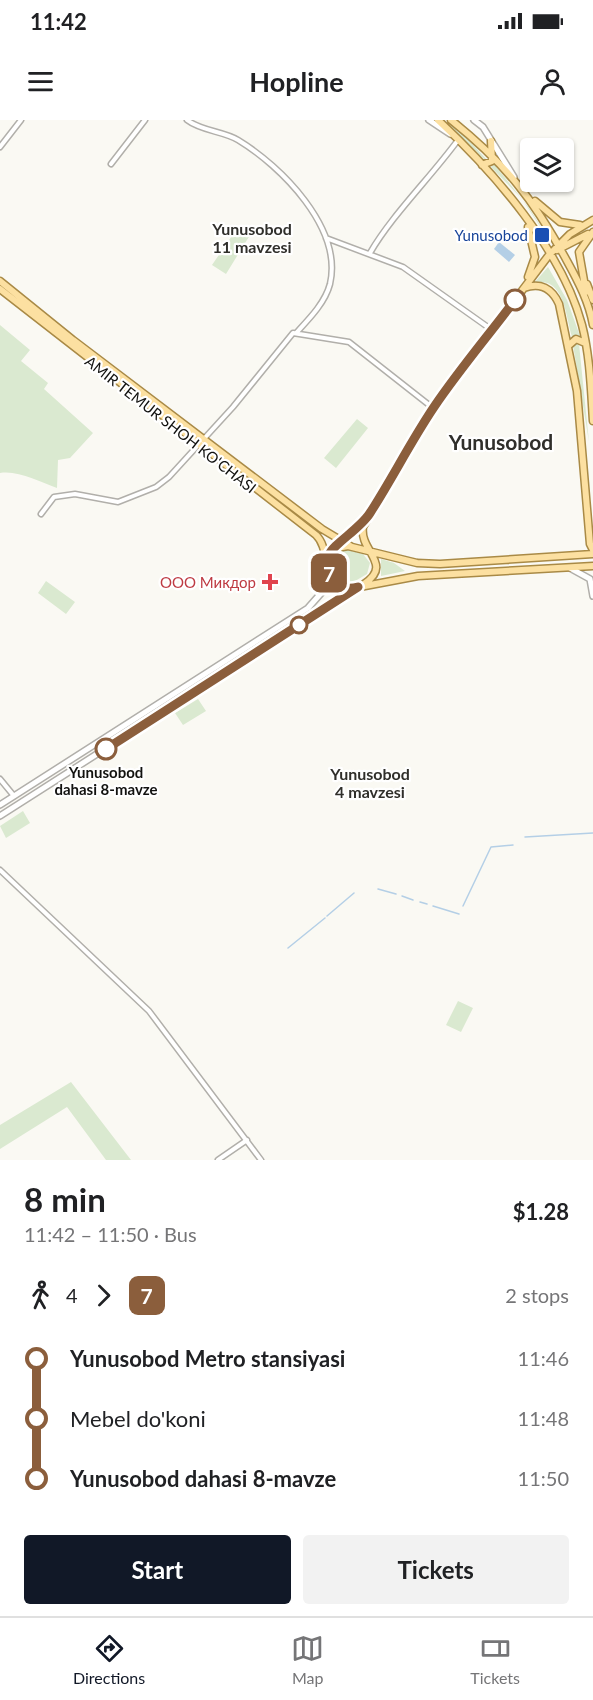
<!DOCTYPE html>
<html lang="en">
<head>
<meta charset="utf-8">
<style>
  :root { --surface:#fff; --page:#f2f2f2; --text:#202124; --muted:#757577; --line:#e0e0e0; --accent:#111827 }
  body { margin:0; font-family:Lato,sans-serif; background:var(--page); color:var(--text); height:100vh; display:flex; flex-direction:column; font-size:22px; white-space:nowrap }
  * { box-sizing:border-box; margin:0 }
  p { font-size:20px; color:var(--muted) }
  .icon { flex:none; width:33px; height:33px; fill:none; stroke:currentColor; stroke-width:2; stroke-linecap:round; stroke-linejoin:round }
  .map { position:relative; height:1040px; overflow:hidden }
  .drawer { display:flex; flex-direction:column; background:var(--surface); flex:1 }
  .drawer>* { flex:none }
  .badge { padding:0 12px; border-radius:9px; font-size:21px; line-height:39px }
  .fabs { position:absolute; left:520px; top:18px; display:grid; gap:12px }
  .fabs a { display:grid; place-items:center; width:54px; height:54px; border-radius:6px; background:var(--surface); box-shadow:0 2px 4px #0004; font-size:30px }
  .map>.badge { position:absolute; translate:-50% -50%; box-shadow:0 0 0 3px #fff }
  .legs { display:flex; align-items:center; gap:9px; height:66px; padding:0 24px; font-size:20px }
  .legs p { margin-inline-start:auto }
  .head { display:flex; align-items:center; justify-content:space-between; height:102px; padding:0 24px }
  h1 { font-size:33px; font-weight:700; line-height:45px }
  .button { display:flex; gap:12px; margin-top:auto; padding:12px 24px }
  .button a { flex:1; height:69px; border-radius:6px; background:var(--accent); color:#fff; font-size:24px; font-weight:700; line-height:69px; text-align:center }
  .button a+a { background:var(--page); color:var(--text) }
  ul { padding:0 24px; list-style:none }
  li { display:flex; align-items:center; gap:21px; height:60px; font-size:22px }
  li i { display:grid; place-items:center; width:9px; height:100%; margin:0 8px; background:currentColor }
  li i::after { content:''; width:15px; height:15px; margin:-8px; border:4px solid; border-radius:50%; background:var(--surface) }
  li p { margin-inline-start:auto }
  li:first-child i { background:linear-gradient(#0000 50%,currentColor 0) }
  li:last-child i { background:linear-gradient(currentColor 50%,#0000 0) }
  .status { display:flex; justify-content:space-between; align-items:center; height:42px; padding:0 30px; background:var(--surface); direction:ltr }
  .status svg { height:16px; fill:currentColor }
  header { display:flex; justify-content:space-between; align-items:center; height:78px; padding:0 24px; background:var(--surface); font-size:27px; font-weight:700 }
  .tab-bar { display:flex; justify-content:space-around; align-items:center; height:84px; border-top:2px solid var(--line); background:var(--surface); font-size:16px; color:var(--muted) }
  .tab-bar a { display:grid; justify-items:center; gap:3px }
  .tab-bar .on { color:var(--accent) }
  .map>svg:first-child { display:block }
  .green { fill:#dae9d0 }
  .water { fill:#b4cfe6 }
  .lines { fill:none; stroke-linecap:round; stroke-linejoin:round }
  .stream { stroke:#b4cfe6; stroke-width:1.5 }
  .minor-casing { stroke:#b1afaa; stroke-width:7 }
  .tertiary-casing { stroke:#b1afaa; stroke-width:8 }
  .secondary-casing { stroke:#b1afaa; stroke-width:8 }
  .primary-casing { stroke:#a98a46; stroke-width:9 }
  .minor { stroke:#fff; stroke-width:4 }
  .tertiary { stroke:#fff; stroke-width:5 }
  .secondary { stroke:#fff; stroke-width:5 }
  .primary { stroke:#fce0a1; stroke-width:6 }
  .line-1-casing { stroke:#fff; stroke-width:14 }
  .line-1 { stroke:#8b5e3c; stroke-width:9 }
  .transit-dot { fill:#1a4fb4; stroke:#fff; stroke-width:2 }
  .stop-1-dot { fill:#fff; stroke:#8b5e3c; stroke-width:3 }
  .health-dot { fill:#e0444e; stroke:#fff; stroke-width:2 }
  .labels { text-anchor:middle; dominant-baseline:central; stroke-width:4.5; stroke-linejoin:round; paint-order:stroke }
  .transit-label { font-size:15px; fill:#164399; stroke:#fff; text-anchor:end }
  .street-label { font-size:15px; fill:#121210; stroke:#fff }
  .health-label { font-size:15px; fill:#be3a42; stroke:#fff; text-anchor:end }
  .stop-label { font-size:15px; font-weight:bold; fill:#121210; stroke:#fff }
  .neighbourhood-label { font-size:16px; font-weight:bold; fill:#302f2b; stroke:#fff }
  .district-label { font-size:21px; font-weight:bold; fill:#302f2b; stroke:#fff }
</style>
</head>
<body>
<div class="status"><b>11:42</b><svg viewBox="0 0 49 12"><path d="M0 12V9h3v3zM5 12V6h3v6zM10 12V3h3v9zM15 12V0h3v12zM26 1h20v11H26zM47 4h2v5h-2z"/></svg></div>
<header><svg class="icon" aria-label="menu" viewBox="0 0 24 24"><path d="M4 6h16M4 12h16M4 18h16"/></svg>Hopline<svg class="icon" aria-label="person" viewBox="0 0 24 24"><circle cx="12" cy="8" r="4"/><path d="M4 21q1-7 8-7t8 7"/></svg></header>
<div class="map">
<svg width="593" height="1040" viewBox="0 0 593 1040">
  <rect width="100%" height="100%" fill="#faf9f3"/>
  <path class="green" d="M443,0L464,15L487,40H485Z
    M494,44L529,88L547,116V117L522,79L491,47Z
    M238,107L250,115L226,154L212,145Z
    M548,147L567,180L580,216L572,217C566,197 564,155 534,163Z
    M0,205L30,230L21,241L48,263L44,269L93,313L70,338L58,340L57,368C40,362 18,350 0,353Z
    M576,222L579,224L589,322L573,225Z
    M357,299L368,308L336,348L324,338Z
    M345,429L363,434L370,443L367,454L350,464L338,461L333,452V434Z
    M381,439L394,443L405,451L381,456Z
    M46,461L75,482L66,494L38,473Z
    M198,579L206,591L183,605L175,593Z
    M23,691L30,703L6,718L0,706Z
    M458,881L473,888L461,912L446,905Z
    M71,962L131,1040H106L67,987L0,1029V1005Z"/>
  <path class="water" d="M499,122L515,135L509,142L494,129Z"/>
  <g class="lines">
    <path class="stream" d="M525,717L593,713
      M378,769L396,774
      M402,776L413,780
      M420,782L427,784
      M433,786L459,794
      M463,786L491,727L513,725
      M327,796L354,773
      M288,828L325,798"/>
    <defs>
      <path id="minor" d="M187,0C201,11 223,11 238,20C281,46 343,108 330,164C325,183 309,199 296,213
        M0,27L21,0
        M111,44L145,0
        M326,118L403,147L492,210
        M370,133C392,95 431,57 458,20
        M41,394L54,377L75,374L118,382L156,367L169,357L233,287L293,213L349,222L433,288
        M0,659L14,676
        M0,750L149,891L261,1040
        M218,1040L247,1020"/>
      <path id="tertiary" d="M429,0L450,14
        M474,0L483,7L514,57
        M570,448L590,459L593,476"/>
      <path id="secondary" d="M0,685L308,488L323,471L327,449
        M0,696L355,469"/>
      <path id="primary" d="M438,0C494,52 562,130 582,205C590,236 591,270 593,301
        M451,0C506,44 534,80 567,141C578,161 589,182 593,205
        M482,45L492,41L491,21
        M535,81L560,102L580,105
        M557,130L588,114
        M528,157L535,137L528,107
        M0,161L73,220L322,409L352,427
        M587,164L593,180
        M524,168C540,162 552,168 559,184L577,271L590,424L593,430
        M0,169L316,415C332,430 320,468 349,469L418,456L593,446
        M586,172L579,132L593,112
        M568,226L576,219L585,223
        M340,422L351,415L364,401
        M329,434L337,428L348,426L417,443L440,444L593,434
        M364,464C394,444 359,431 363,407L433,288L549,135L570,114L593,100"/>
    </defs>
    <use href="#minor" class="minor-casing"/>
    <use href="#tertiary" class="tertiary-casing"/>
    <use href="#secondary" class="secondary-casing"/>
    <use href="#primary" class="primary-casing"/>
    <use href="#minor" class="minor"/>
    <use href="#tertiary" class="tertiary"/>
    <use href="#secondary" class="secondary"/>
    <use href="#primary" class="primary"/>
  </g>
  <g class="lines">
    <defs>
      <path id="line-1" d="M106,629L358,467C338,473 321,455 329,435C333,424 360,409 370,393C392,359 411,321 434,287C459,250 488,216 515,180"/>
    </defs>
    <use href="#line-1" class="line-1-casing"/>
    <use href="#line-1" class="line-1"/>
  </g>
  <rect class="transit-dot" x="534" y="107" width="16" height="16" rx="3"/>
  <g class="stop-1-dot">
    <circle cx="515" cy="180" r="10"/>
    <circle cx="299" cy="505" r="8"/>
    <circle cx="106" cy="629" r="10"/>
  </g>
  <path class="health-dot" d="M267 453h6v6h6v6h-6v6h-6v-6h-6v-6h6z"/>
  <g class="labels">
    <g class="transit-label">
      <text x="528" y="115">Yunusobod</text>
    </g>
    <g class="street-label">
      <text transform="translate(171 304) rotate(38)">AMIR TEMUR SHOH KO'CHASI</text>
    </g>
    <g class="health-label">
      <text x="256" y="462">ООО Микдор</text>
    </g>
    <g class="stop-label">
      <text x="106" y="652">Yunusobod<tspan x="106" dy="17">dahasi 8-mavze</tspan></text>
    </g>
    <g class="neighbourhood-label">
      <text x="252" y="108">Yunusobod<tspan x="252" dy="18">11 mavzesi</tspan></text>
      <text x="370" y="653">Yunusobod<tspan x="370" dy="18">4 mavzesi</tspan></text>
    </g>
    <g class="district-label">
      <text x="501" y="321">Yunusobod</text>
    </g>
  </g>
</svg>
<div class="fabs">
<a><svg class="icon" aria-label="layers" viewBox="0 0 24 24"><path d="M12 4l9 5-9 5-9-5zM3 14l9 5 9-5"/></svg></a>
</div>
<b class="badge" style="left:329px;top:453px;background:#8b5e3c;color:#fff">7</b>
</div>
<section class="drawer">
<div class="head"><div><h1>8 min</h1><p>11:42 – 11:50 · Bus</p></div><b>$1.28</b></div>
<div class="legs"><svg class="icon" aria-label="walk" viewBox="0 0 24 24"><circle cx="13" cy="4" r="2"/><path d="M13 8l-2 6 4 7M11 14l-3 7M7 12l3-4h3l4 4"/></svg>4<svg class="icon" aria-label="forward" viewBox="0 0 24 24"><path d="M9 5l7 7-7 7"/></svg><b class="badge" style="background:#8b5e3c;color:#fff">7</b><p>2 stops</p></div>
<ul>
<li><i style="color:#8b5e3c"></i><b>Yunusobod Metro stansiyasi</b><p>11:46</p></li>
<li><i style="color:#8b5e3c"></i><span>Mebel do'koni</span><p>11:48</p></li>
<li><i style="color:#8b5e3c"></i><b>Yunusobod dahasi 8-mavze</b><p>11:50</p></li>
</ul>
<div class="button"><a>Start</a><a>Tickets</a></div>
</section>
<nav class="tab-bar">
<a class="on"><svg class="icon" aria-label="directions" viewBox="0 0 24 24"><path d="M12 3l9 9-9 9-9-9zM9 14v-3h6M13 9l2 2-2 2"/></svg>Directions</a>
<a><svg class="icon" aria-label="map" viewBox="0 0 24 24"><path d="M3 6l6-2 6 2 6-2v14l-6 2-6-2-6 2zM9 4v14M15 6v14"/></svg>Map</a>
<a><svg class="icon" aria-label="tickets" viewBox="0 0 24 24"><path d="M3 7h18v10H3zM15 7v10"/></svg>Tickets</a>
</nav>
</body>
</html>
